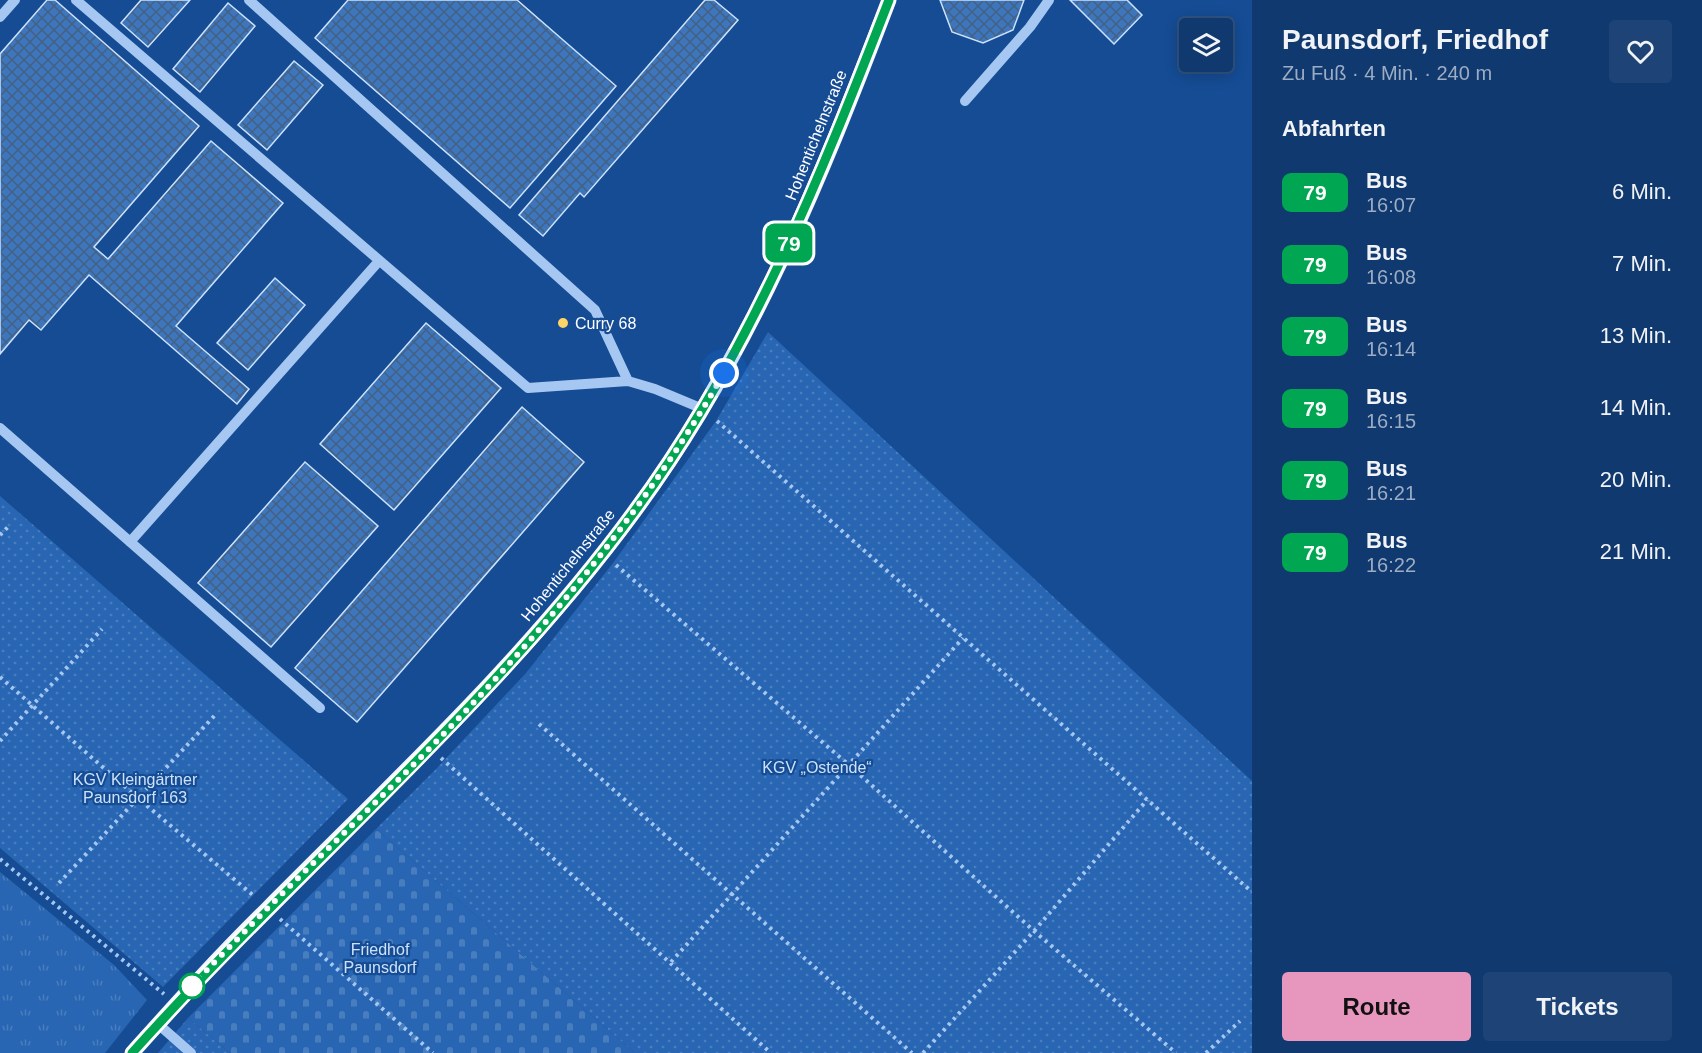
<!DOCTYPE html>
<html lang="de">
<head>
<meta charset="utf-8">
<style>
  :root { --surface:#10396f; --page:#1e4477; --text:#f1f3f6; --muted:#9cacc3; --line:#305382; --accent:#e797bd }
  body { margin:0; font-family:Arial,sans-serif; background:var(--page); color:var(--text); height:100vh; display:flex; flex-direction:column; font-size:22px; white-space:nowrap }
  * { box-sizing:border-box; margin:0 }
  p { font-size:20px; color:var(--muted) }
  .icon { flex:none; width:33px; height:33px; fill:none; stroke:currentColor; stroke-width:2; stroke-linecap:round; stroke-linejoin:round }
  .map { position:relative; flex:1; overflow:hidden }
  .side { display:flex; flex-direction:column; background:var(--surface); width:450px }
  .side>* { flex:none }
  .badge { padding:0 12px; border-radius:9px; font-size:21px; line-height:39px }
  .fabs { position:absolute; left:1179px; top:18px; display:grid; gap:12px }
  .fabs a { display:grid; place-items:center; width:54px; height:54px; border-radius:6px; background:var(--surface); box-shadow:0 3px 15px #0003,0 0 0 2px var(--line); font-size:30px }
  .you { position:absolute; width:30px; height:30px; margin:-15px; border:4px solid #fff; border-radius:50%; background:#1a73e8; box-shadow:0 0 0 9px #1a73e833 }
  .map>.badge { position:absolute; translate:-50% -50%; box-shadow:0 0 0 3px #fff }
  h2 { padding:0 30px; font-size:22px; line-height:54px }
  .round { display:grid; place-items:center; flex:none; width:63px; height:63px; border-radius:6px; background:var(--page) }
  .headline { display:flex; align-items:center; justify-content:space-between; height:102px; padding:0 30px }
  h1 { font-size:28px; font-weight:700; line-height:45px }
  .primary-button { display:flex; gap:12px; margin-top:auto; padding:12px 30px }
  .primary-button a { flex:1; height:69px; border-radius:6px; background:var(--accent); color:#111; font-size:24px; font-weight:700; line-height:69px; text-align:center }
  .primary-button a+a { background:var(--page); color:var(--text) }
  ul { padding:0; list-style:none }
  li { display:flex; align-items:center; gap:18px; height:72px; padding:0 30px }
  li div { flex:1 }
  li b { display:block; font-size:22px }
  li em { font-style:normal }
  li .badge { min-width:66px; font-weight:700; text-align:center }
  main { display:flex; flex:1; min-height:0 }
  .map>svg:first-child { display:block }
  .grass { fill:url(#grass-tufts) }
  .cemetery { fill:url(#cemetery-stones) }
  .garden { fill:url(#garden-dots) }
  .building { fill:url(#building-cross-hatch); stroke:#cce2fc; stroke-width:1.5 }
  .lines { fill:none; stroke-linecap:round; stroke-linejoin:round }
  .path { stroke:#a5c7f2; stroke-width:4; stroke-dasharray:3 4.5; stroke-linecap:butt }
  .minor { stroke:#a5c7f2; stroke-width:10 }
  .major { stroke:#eff5ff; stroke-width:15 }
  .line-casing { stroke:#fff; stroke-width:14 }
  .line { stroke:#00a651; stroke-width:9 }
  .walk { stroke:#fff; stroke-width:6; stroke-dasharray:0 10.8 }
  .poi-dot { fill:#ffd365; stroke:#154c94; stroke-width:2 }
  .stop-dot { fill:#fff; stroke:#00a651; stroke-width:3 }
  .labels { text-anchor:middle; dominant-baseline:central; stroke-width:4.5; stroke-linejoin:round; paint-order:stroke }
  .street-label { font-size:16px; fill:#fff; stroke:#154c94 }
  .poi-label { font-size:16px; fill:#fff; stroke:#154c94; text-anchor:start }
  .park-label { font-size:16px; fill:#cce2fc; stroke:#154c94 }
</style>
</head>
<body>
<main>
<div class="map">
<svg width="1252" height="1053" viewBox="0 0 1252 1053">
  <defs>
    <pattern id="grass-tufts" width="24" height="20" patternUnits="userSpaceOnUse" patternTransform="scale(1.5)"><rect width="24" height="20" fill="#2866b3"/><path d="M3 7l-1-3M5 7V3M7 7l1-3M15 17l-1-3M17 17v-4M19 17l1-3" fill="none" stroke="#487dbe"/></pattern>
    <pattern id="cemetery-stones" width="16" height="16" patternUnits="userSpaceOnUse" patternTransform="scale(1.5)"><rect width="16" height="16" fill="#2866b3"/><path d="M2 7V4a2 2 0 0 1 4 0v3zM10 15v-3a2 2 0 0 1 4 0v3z" fill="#487dbe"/></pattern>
    <pattern id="garden-dots" width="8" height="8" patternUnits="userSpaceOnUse" patternTransform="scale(1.5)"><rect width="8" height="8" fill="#2866b3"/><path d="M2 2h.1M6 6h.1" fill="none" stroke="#487dbe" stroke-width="1.8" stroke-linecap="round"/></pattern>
    <pattern id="building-cross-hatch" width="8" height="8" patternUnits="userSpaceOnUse" patternTransform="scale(1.5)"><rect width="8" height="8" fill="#3d76bc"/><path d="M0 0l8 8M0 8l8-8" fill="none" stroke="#446184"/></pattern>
  </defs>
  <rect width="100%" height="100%" fill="#154c94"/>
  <path class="grass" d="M0,872L114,965L147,1000L105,1053H0Z"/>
  <path class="cemetery" d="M376,829L635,1053H230L188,1018Z"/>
  <path class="garden" d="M768,332L1252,781V1053H635L376,829L436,769L526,673L613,563L716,421Z
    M0,496L348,799L163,987L0,848Z
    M188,1018L230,1053H158Z"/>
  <path class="building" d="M47,0H55L199,126L94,247L108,259L211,141L283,203L176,326L249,389L237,404L89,275L41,330L29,320L0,354V54Z
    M141,0H190L148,47L121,23Z
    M348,0H517L616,86L510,208L315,38Z
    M705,0H714L738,20L584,197L580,193L543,236L519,215Z
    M940,0H1024L1013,30L983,43L952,32Z
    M1070,0H1127L1142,15L1114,44Z
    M228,3L255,26L200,92L173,69Z
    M294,61L323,85L267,150L238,125Z
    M275,278L305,305L248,370L217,343Z
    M426,323L501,388L394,510L320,444Z
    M522,407L584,462L357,722L295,668Z
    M305,462L378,526L271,647L198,583Z"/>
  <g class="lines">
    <path class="path" d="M717,421L1252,892
      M0,535L8,527
      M616,565L849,765L1034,931L1176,1053
      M0,677L139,799L254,896
      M539,724L912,1053
      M0,741L102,629
      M441,758L771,1053
      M0,859L164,994
      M59,883L217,713
      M280,919L433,1053
      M671,962L963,638
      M923,1053L1034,931L1147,800
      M1206,1053L1240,1021"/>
    <path class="minor" d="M76,0L528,388L628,381L655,389L703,409
      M249,0L595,310L628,381
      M0,17L15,0
      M965,101L1030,27L1049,0
      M0,428L320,708
      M130,542L379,261
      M158,1024L191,1053"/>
    <path class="major" d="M132,1053C176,1004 220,955 267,909C394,781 527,658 634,512C749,357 821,178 889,0"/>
  </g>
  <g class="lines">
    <defs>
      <path id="line" d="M132,1053C296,870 488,711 634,512C749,357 820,178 889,0"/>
    </defs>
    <use href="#line" class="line-casing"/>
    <use href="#line" class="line"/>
    <path class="walk" d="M192,986C208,968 232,945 251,925C309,866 370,809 428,750C540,636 644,512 724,373"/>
  </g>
  <circle class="poi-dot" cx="563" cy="323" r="6"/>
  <circle class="stop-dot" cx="192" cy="986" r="12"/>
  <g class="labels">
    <g class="street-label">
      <text transform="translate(816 135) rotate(-68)">Hohentichelnstraße</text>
      <text transform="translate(568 565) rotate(-51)">Hohentichelnstraße</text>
    </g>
    <g class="poi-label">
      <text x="575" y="323">Curry 68</text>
    </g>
    <g class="park-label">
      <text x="817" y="767">KGV „Ostende“</text>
      <text x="135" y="779">KGV Kleingärtner<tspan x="135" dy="18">Paunsdorf 163</tspan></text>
      <text x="380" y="949">Friedhof<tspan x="380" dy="18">Paunsdorf</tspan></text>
    </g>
  </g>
</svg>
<div class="fabs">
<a><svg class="icon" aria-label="layers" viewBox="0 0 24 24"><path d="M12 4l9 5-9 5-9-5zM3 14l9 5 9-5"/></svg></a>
</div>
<div class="you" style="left:724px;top:373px"></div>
<b class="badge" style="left:789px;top:243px;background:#00a651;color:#fff">79</b>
</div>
<section class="side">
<div class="headline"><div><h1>Paunsdorf, Friedhof</h1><p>Zu Fuß · 4 Min. · 240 m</p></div><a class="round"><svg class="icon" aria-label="heart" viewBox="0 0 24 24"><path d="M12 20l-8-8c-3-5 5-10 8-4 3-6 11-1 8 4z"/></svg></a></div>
<h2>Abfahrten</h2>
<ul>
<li><span class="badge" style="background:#00a651;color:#fff">79</span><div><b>Bus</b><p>16:07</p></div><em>6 Min.</em></li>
<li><span class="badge" style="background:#00a651;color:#fff">79</span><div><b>Bus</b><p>16:08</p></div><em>7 Min.</em></li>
<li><span class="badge" style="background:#00a651;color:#fff">79</span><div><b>Bus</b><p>16:14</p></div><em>13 Min.</em></li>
<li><span class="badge" style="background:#00a651;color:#fff">79</span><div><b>Bus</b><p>16:15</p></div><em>14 Min.</em></li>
<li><span class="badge" style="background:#00a651;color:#fff">79</span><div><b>Bus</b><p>16:21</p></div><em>20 Min.</em></li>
<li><span class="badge" style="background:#00a651;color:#fff">79</span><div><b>Bus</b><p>16:22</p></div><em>21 Min.</em></li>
</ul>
<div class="primary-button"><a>Route</a><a>Tickets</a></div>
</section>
</main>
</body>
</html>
